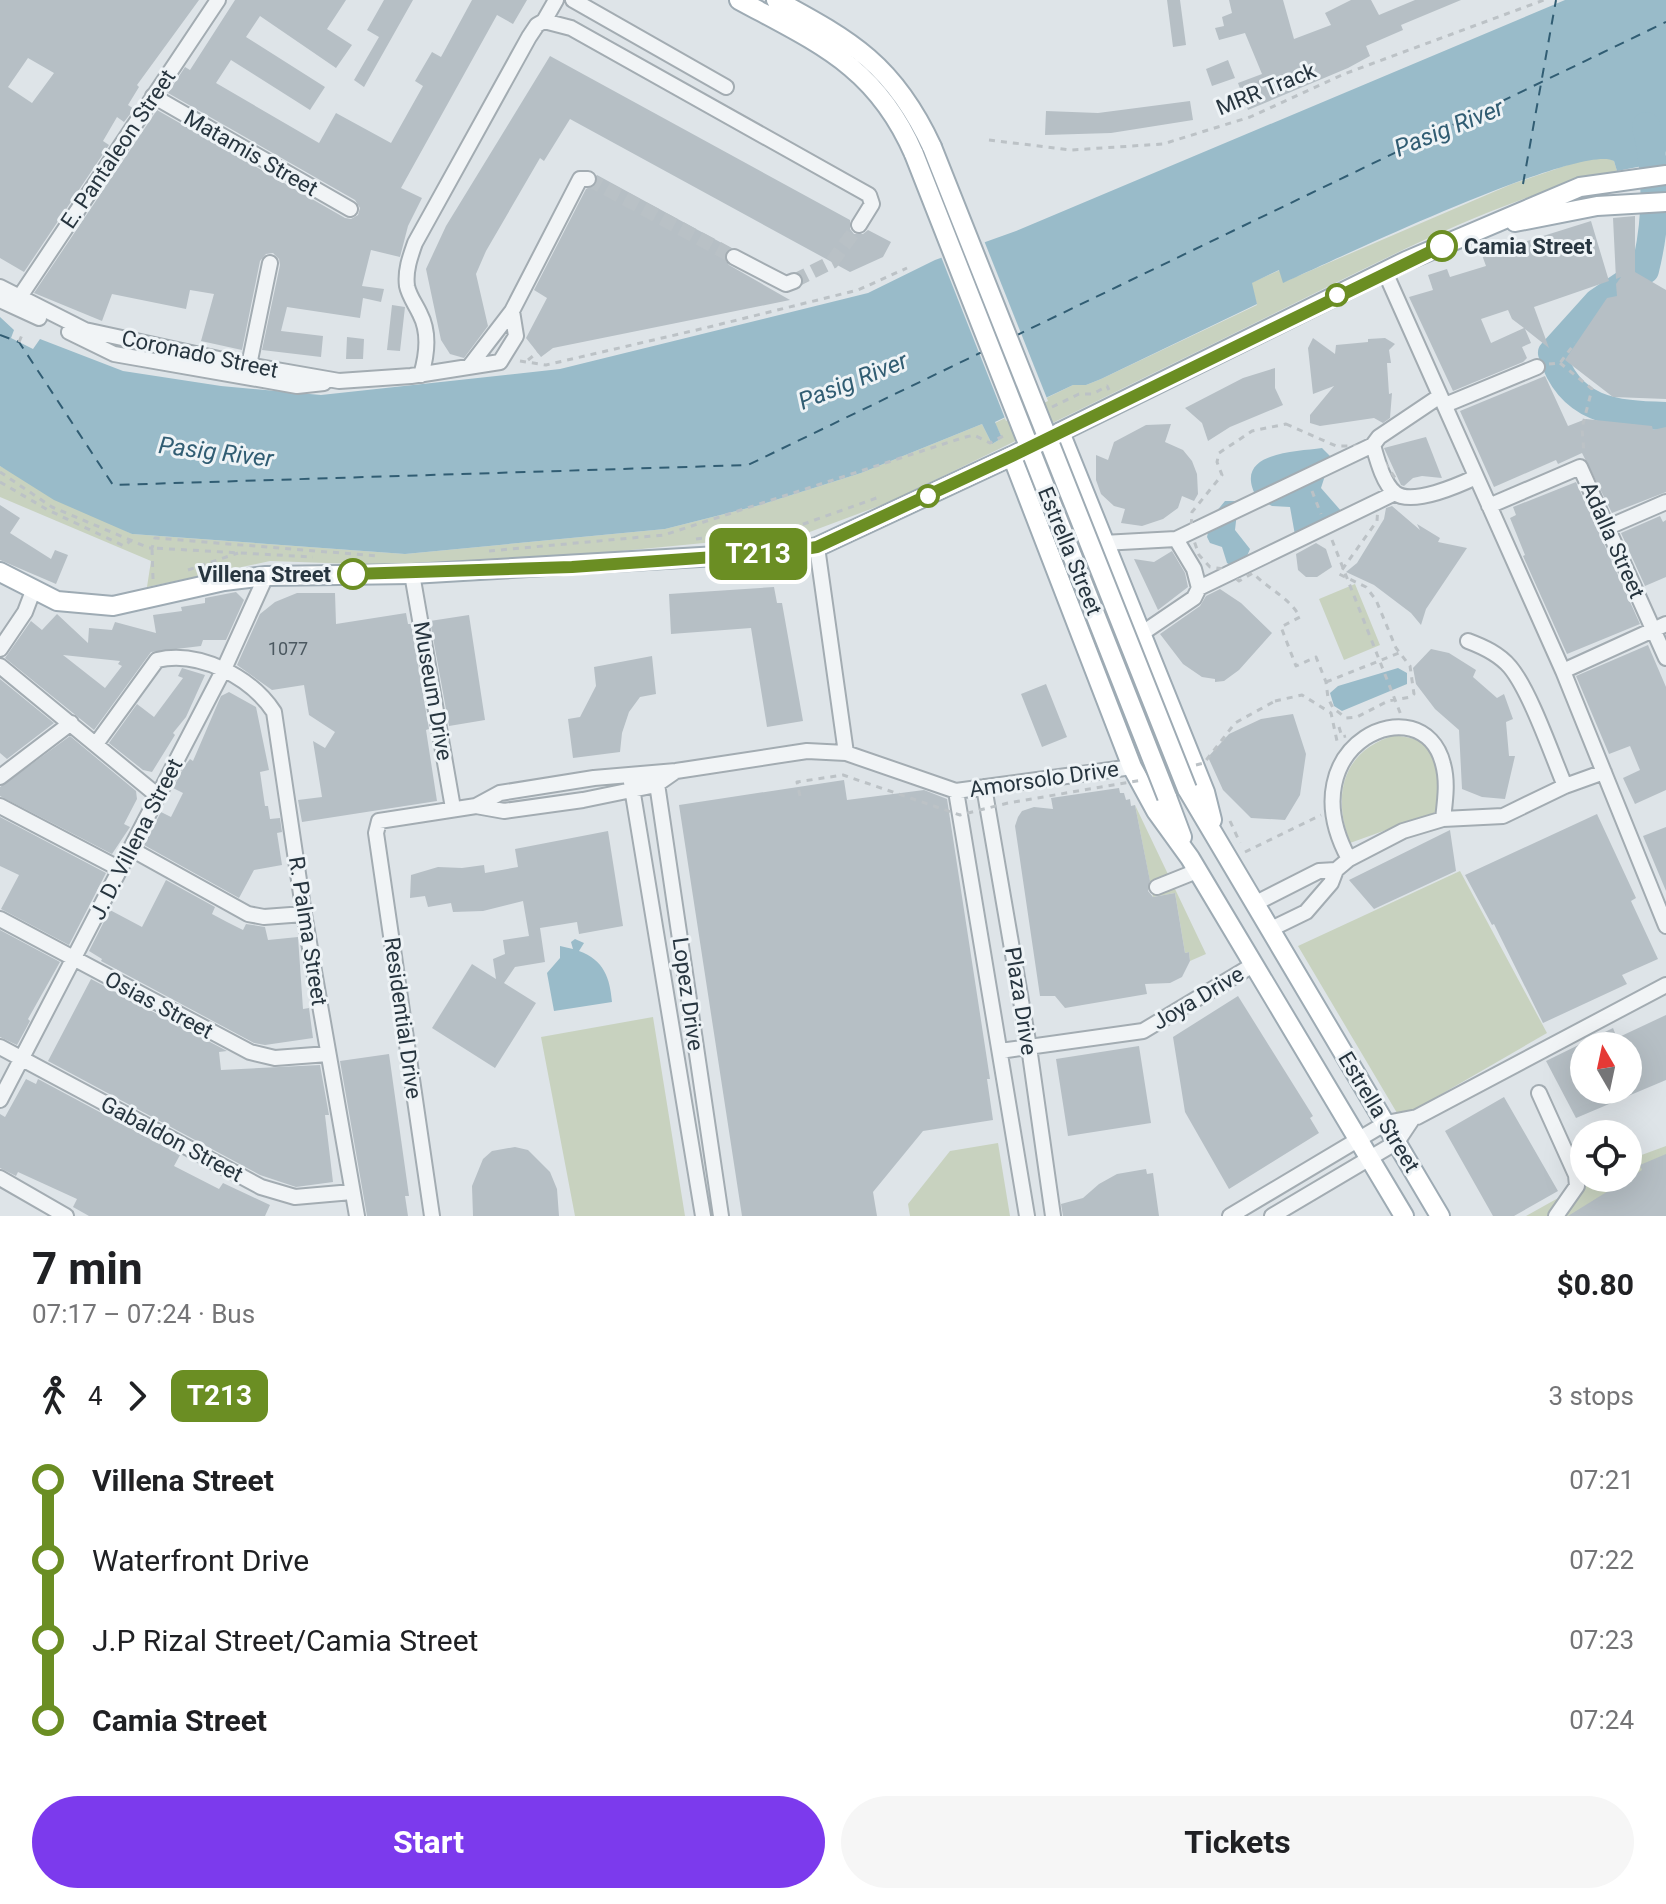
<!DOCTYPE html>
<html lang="en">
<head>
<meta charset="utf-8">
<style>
  :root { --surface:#fff; --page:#f6f6f6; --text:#202124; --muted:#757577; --accent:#7c3aed }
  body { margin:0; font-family:Roboto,sans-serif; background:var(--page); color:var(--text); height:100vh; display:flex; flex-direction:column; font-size:30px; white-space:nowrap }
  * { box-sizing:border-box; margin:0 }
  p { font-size:26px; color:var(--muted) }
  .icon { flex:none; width:44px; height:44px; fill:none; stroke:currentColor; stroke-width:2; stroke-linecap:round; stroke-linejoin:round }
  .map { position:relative; height:1216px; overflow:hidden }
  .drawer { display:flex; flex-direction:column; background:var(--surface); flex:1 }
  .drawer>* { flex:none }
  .badge { padding:0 16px; border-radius:12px; font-size:28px; line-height:52px }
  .needle { width:52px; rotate:351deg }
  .tools { position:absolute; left:1570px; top:1032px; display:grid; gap:16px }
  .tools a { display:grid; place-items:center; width:72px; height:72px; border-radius:50%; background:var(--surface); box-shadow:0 8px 32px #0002; font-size:40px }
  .map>.badge { position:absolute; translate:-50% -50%; box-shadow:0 0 0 4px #fff }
  .legs { display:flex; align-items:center; gap:12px; height:88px; padding:0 32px; font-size:26px }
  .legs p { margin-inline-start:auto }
  .overview { display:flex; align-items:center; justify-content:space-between; height:136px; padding:0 32px }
  h1 { font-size:44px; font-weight:700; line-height:60px }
  .action { display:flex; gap:16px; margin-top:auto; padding:16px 32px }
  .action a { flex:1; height:92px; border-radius:48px; background:var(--accent); color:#fff; font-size:32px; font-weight:700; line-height:92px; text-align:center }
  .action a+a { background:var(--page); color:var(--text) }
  ul { padding:0 32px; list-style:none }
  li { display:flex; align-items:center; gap:28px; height:80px; font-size:30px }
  li i { display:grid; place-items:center; width:12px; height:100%; margin:0 10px; background:currentColor }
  li i::after { content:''; width:20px; height:20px; margin:-10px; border:6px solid; border-radius:50%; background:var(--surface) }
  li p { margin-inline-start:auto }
  li:first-child i { background:linear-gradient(#0000 50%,currentColor 0) }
  li:last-child i { background:linear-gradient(currentColor 50%,#0000 0) }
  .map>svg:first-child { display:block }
  .green { fill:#c8d2bf }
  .water { fill:#99bbc9 }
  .pier { fill:#dee4e8 }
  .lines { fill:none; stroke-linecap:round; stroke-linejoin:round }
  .river { stroke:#99bbc9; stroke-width:28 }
  .ferry { stroke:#315d73; stroke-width:2; stroke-dasharray:10 8; stroke-linecap:butt }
  .building { fill:#b6bfc5; fill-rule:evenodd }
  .minor-tunnel { stroke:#b9c1c6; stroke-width:14; stroke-dasharray:14 7; stroke-linecap:butt }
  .minor-casing { stroke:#a3acb2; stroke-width:18 }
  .major-casing { stroke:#9eabb4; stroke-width:22 }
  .path { stroke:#bcc2c6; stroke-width:3; stroke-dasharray:6 6; stroke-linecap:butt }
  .minor { stroke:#f1f4f6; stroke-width:14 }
  .major { stroke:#fff; stroke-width:18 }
  .major-bridge-casing { stroke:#9eabb4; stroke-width:22; stroke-linecap:butt }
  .path-bridge { stroke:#bcc2c6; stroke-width:3; stroke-dasharray:6 6; stroke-linecap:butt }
  .major-bridge { stroke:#fff; stroke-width:18 }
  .line-1-casing { stroke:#fff; stroke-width:18 }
  .line-1 { stroke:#6b8e23; stroke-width:12 }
  .stop-1-dot { fill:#fff; stroke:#6b8e23; stroke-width:4 }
  .labels { text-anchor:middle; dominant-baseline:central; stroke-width:6; stroke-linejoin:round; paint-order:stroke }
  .number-label { font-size:18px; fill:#4b5860 }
  .street-label { font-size:22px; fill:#27353f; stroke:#eef3f6 }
  .stop-label { font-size:22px; font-weight:bold; fill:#27353f; stroke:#eef3f6; text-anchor:start }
  .water-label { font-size:24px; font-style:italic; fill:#315d73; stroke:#eef3f6 }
</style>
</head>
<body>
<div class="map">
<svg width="1666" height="1216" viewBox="0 0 1666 1216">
  <rect width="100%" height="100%" fill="#dee4e8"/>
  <path class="green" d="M1606,157L1614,161L1617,171C1499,198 1388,257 1281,310C1150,375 1019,440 887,503L807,533L527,560L413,566L270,561L147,587L151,561L0,497V466L132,534L405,554L665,529L760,505L861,473L982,424L992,444L1002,438L995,423L1073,385H1086L1101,379L1257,305L1251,283L1280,270L1284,282L1512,184L1588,158Z
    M1355,584L1380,645L1344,660L1319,599Z
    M1396,735C1403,737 1415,738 1420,742C1443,758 1440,788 1436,812L1350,843C1332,795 1342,750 1396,735Z
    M1135,805L1206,954L1190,961L1189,952L1185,953L1175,893L1153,897Z
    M1460,871L1547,1033L1400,1118L1298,946Z
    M653,1017L685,1216H575L541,1037Z
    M998,1143L1010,1216H910L908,1204L950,1151Z
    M1666,1146V1216H1526L1594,1178H1628V1160Z"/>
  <path class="water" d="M1565,0H1666V151L1663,162L1617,171L1614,161C1581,142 1330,262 1283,283L1279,270L1252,283L1257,304L1101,379L1086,385H1073L995,422L1002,438L992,444L982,424L861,473L760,505L665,529L405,554L132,534L54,500L0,466V317L14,330L11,338L33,349L40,339L123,371L221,386L321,395L560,369L868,293L935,260L1016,231Z
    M1322,448L1331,457L1321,488L1342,512L1295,535L1290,507L1272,506L1257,498C1231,452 1294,452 1322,448Z
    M1225,501H1236L1238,504L1235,530L1250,549L1245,561L1233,567L1227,563L1222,547L1210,543L1207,537L1211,518Z
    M1398,668L1407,673V684L1342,711L1334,706L1330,693L1338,686Z
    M575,939L584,943L579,951C604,960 610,978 612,1002L554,1011L547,973L560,958V946L573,949L571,942Z"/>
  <path class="pier" d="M983,238L1048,401L1006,421L940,254Z"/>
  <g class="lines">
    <path class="river" d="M1646,126C1658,174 1657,222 1645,270L1598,302L1552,353C1569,410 1614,415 1666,416"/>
    <path class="ferry" d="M1523,184L1556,0
      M0,335L19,342L113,485L748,465L984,351
      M1015,336L1666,22"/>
  </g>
  <path class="building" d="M0,0H199L137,85L139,87L128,105L134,109L124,122L117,117L103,141L109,145L24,272L0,258ZM28,58L54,73L32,103L8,87Z
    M235,0H346L327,29L352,45L336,68L260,16L246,37L325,87L310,110L231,60L216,83L319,143L336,113L391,143L423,86L415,81L432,52L441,57L472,0H527L513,24L497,15L401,188L422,198L408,226L400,257L371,250L362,286L384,289L381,302L363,298L360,318L287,307L281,331L323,336L321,357L262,350L280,265L279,259L273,253L266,254L260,261L242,350L201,341L214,294L190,290L186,309L112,294L102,321L34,293L157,110L345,218L351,219L358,215L360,208L355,200L168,93L185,67L190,70Z
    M384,0H413L364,87L354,80L379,37L367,30Z
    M1167,0H1180L1186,45L1173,47Z
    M1229,0H1283L1294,39L1331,25L1325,13L1351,0H1371L1379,15L1415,0H1461L1401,25L1403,30L1366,46L1370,56L1348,68L1248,110L1238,83L1262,74L1245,33L1219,40L1215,28L1224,26L1222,17L1232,13Z
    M550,56L850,220V229L854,234H863L868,230L891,242L883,257L850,272L570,119L544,161L540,158L486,251L476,274L488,326L464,358L450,354L441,340L426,269L446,226Z
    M1228,60L1235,78L1212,86L1206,69Z
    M1190,101L1193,120L1111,133L1045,135L1046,111L1098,113Z
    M597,175L731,248L724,257L729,265L790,300L553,348L541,357L526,338L547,298L534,290L586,189L597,183Z
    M1635,216V272L1666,290V399L1613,397L1565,360L1607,298L1617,296L1616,284L1621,277L1616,279L1613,218Z
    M1591,221L1609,281L1534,307L1549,348L1525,329L1531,343L1522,347L1527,358L1523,362L1453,391L1409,297L1433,290L1428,275L1447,269L1450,277L1486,266L1482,255ZM1508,310L1512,319L1524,328L1491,343L1481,319Z
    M392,305L405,307L400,351L387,350Z
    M347,337L364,339L363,359H346Z
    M1313,338L1335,354L1336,345L1368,342V339L1385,338L1395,344L1389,350L1391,363H1387L1389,394L1392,393L1390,418L1383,423L1374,418L1320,426L1310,423V415L1334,386L1313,394L1308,348Z
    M1275,368V388L1283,405L1230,427L1208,441L1202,423L1185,408L1243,378Z
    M1545,376L1568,426L1586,419L1652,426L1653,430L1666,427V492L1612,513L1582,453L1558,464L1556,460L1494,487L1460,411Z
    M1171,424L1165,442L1183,450L1192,461L1197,474L1198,494L1194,501L1182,496L1178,508L1163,519L1142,526L1121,523L1125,509L1114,506L1101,494L1096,480V455L1108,460L1114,442L1146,425Z
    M1426,437L1442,478L1422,476L1413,478L1404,486L1401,485L1384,448Z
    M1576,482L1640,624L1567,654L1523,556L1525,555L1510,518L1516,515L1513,507Z
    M0,505L20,518L10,533L51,559L55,550L68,555L56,584L0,560Z
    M1392,506L1420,530L1417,524L1440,538L1438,542L1467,548L1426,609L1421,625L1411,613L1374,585L1346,572L1357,563L1384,519L1386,508Z
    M1660,516L1663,522L1666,520V577L1645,586L1621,533Z
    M1316,543L1326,549L1332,567L1317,577H1306L1298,570L1296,554Z
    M1172,551L1185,573L1188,587L1158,610L1134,559L1154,562Z
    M774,587L777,603H782L803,721L767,727L751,628L671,634L669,594Z
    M1220,589L1241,603L1272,633L1239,670L1224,681L1215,682V679L1202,677L1183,664L1160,634L1200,606L1206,596Z
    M236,592L244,600L226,640H203L201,646L151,652L94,730L5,658L31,621L42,630L57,614L88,643L89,628L112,630L115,622L156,633L153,615L182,611L181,607L205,603V598ZM63,655L120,661L118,664L122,666L105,688Z
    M297,593H335L336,624L406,613L408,624H411L429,729L426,730L437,801L302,822L298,800L322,797L313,741L325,748L335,732L309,715L304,685L272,690L237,665L260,614L275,602Z
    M469,615L485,720L449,726L430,621Z
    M1648,645L1666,687V790L1635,804L1623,778L1640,770L1630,746L1609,754L1576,676Z
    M1431,649L1449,653L1476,670L1473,677L1497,698L1504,694L1513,719L1506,722L1509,756H1515L1505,799L1482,797L1462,789L1459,730L1435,709L1416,684L1413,668Z
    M652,656L656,694L640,697L629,712L622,733L620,752L573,758L568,719L580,717L596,686L594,667Z
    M182,668L205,675L186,717L173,733L175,735L152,772L143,770L109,743L137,704L154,717L183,678L178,676Z
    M0,679L54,723L7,759L0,753Z
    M1046,684L1067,737L1042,747L1021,694Z
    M229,692L256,707L269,770L260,772L265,806H268L270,819L280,818L282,832L277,833L282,865L254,870L239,898L144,845L161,812L171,817L183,793L173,788L184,767L190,759L193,761L221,696Z
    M1293,714L1306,754L1300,795L1285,820L1251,818L1223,790L1208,757L1229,734L1261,719Z
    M70,736L136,791L137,799L124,824L130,827L112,854L0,796V787Z
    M844,780L847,800L924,790L947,799L990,1079H987L993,1120L923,1131L873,1192L877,1216H742L679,805Z
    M1119,788L1120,793H1124L1126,800L1130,799L1131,806L1135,805L1150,881L1148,891L1153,897L1175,893L1185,953L1189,952L1190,961L1182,977L1170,983L1145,984L1147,994L1065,1008L1055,996H1040L1015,826L1018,817L1022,811L1034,807L1053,809L1051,798Z
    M1597,814L1636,898L1631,901L1658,959L1622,975L1627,984L1543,1023L1494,924L1492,925L1465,875Z
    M0,817L106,873L69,945L1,909L19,875L0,866Z
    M1666,827V891L1643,836Z
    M1450,830L1456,871L1374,909L1349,880Z
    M608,831L623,926L579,934L577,922L540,928L545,962L515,967L504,983L536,1003L495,1068L432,1028L472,964L496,979L493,959L505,954L503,940L529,936L523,901L483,911L453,912L451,903L428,907L425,896L410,898L411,875L438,867L462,868L484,865L485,873L518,867L515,849Z
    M166,880L215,907L212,914L227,922L243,930L246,924L265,927L268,940L298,937L303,1009L309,1008L313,1038L265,1045L254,1043L101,961L102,959L89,951L110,910L142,927Z
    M0,930L60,962L28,1019L30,1021L17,1045L0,1037Z
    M91,979L227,1051L219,1052L221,1070L320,1065L329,1115H325L333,1182L296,1187L260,1175L48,1061Z
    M1238,996L1313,1116L1310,1118L1319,1133L1229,1189L1185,1112L1173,1037Z
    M1666,1015V1080L1576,1118L1546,1061L1613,1028L1617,1038ZM1584,1046H1628V1090H1584Z
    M1139,1046L1151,1123L1068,1136L1056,1059Z
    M389,1054L409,1196H405L408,1216H367L340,1061Z
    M26,1079L36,1084L38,1079L180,1155L174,1166L219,1189L223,1183L270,1205L265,1216H89L73,1207L77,1199L18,1172L16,1176L0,1168V1114L5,1117Z
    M1504,1097L1558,1191L1514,1216H1493L1445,1131Z
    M515,1147L528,1150L550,1172L557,1189L559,1216H473L472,1186L483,1159L492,1151Z
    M1666,1154V1216H1568L1642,1170L1640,1165Z
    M1146,1169L1147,1174L1153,1173L1159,1216H1063L1061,1204L1083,1198L1099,1184L1117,1174Z"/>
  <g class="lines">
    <path class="minor-tunnel" d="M588,179L734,257
      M794,281L832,262L859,225"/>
    <defs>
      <path id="minor" d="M573,0L726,87
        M544,21L556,0
        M153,96L350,209
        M734,257L786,284L794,281
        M1385,272L1563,671L1666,926
        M0,287L85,330L242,364L339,381L411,376L500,362L516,336L512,311
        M19,298L218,0
        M0,300L39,318
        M69,332L114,354L297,386L324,383
        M249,365L270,263
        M469,367L512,311L580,179H588
        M421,375C427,355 430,333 420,314C416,305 409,296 407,286C405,271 410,257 415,243L529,37L537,25L544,21L571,28L869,195L872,204L859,225
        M1445,405L1537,367
        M1373,445C1377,459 1383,483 1395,493C1412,506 1459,485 1476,477
        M1489,506L1580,467L1666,658
        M1606,528L1666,502
        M1176,539L1194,569L1199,588
        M1103,543L1176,539L1373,445L1379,437L1440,396
        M817,547L846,753
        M412,574L453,808
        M1141,634L1194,598L1199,588L1395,493
        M1468,641C1484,647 1499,654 1510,667C1530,691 1552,755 1565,786
        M0,649L25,612L33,591
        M0,666L158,796
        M1563,671L1666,624
        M96,744L157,660C199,650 251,677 274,712L304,914L357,1216
        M0,777L71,723
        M656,777L721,1216
        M631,782L703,1216
        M984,787L1029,1047L1053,1216
        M956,791L1027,1216
        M0,806L120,869
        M476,806L500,793L594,778L676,771L807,751L846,753L956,791L1132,767
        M131,849L248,914L264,917L304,914
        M1349,859C1286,743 1423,684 1443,764C1448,782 1445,801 1443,819
        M1157,887L1197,871
        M1254,904L1319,871L1336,870
        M0,919L250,1052L275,1058L328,1054
        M1269,930L1306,912L1331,883L1336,870L1349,859L1403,831L1443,819L1503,816L1565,786L1604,772
        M0,1047L261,1187L295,1197L352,1192
        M1000,1051L1143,1031L1253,965
        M1539,1093L1576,1175L1577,1186L1556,1216
        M0,1100L224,669L266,576
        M0,1178L66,1216
        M432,1216L376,833L379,821L476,806L504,811L583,800L656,785L676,771
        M1230,1216L1386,1123L1417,1117L1666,985
        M1272,1216L1397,1142L1413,1118"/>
      <path id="major" d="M739,0C818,43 876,66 914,154
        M776,0C852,41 894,65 932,147
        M1515,222L1597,206L1666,202
        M1060,432L1205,792L1212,820
        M1012,456L1132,767L1156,811L1190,858L1404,1216
        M0,572L57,601L113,606L224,581L266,576L412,574L786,552L817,547L1012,456L1406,261L1580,187L1666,175
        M1187,789L1440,1216
        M1167,797L1182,837"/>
    </defs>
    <use href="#minor" class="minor-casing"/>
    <use href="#major" class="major-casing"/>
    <path class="path" d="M989,140L1071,150L1163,144L1250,117L1344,74L1544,0
      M19,342L22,335
      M528,360L538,352
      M520,361L546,365L705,328L858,290L907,268
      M1560,363L1592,389L1582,428L1584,454
      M1549,364L1560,363L1575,343
      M1052,407L1079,394H1093L1107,386L1109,390
      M1286,424L1336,446H1357L1385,463L1395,478L1378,506L1377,521L1339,574L1366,587L1376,600L1396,648L1410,666L1414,694L1411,697L1388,701L1357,717L1346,718L1333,708L1328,698L1326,682L1316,657L1296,666L1281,627L1300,617C1288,596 1269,590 1253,573L1239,581L1224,569L1210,567L1199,555L1191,532L1192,512L1222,475L1217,462L1219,453L1252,431Z
      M0,472L52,507L149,548H152L155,538L378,556
      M0,482L48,510L124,546L130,541
      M1312,491L1321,514
      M696,539L798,526L882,496
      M1332,540L1401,715
      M489,551L664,535L962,438L974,435L990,443L1005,435
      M188,570L238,553
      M153,579L152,548L313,557
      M1326,682L1399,653
      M1275,701L1302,695L1331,713L1337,741L1342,742
      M1339,727L1342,737L1346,736
      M1230,821L1240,843
      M1245,852L1321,815"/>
    <use href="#minor" class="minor"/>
    <use href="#major" class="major"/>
    <defs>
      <path id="major-bridge" d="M932,147L1187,789
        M914,154L1167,797"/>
    </defs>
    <use href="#major-bridge" class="major-bridge-casing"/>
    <path class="path-bridge" d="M1196,765L1204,763L1235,723L1275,701
      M800,796L797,782L843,775L960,815L1008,803L1142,780"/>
    <use href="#major-bridge" class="major-bridge"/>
  </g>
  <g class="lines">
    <defs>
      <path id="line-1" d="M353,574L572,567L786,552L817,547L1012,456L1442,246"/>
    </defs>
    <use href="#line-1" class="line-1-casing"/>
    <use href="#line-1" class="line-1"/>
  </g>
  <g class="stop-1-dot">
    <circle cx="1442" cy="246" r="14"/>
    <circle cx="1337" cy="295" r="10"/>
    <circle cx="928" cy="496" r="10"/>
    <circle cx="353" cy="574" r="14"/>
  </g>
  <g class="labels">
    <g class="number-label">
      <text x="288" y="648">1077</text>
    </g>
    <g class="street-label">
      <text transform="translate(1266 89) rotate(-22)">MRR Track</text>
      <text transform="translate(118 149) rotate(-56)">E. Pantaleon Street</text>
      <text transform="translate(251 153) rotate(30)">Matamis Street</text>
      <text transform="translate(200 354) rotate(12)">Coronado Street</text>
      <text transform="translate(1613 540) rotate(66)">Adalla Street</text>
      <text transform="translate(1070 551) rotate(68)">Estrella Street</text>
      <text transform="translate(433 691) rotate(80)">Museum Drive</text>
      <text transform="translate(1044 779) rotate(-8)">Amorsolo Drive</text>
      <text transform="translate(136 839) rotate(-63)">J. D. Villena Street</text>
      <text transform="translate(308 931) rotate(81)">R. Palma Street</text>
      <text transform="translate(688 994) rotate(82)">Lopez Drive</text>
      <text transform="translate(1198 998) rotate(-31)">Joya Drive</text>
      <text transform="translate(1021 1001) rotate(81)">Plaza Drive</text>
      <text transform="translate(159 1005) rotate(28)">Osias Street</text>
      <text transform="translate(403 1018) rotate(82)">Residential Drive</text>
      <text transform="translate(1379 1112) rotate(59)">Estrella Street</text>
      <text transform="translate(172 1139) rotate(28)">Gabaldon Street</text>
    </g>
    <g class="stop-label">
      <text x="1464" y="246">Camia Street</text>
      <text x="331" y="574" text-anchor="end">Villena Street</text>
    </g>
    <g class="water-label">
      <text transform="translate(1449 128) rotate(-22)">Pasig River</text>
      <text transform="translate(853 381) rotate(-22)">Pasig River</text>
      <text transform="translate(216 452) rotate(7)">Pasig River</text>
    </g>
  </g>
</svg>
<div class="tools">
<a><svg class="needle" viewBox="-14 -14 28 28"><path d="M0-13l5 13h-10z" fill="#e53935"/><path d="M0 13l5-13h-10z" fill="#757577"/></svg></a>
<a><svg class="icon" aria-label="locate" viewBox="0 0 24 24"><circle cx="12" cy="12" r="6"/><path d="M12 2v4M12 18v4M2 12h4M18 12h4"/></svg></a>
</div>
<b class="badge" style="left:758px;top:554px;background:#6b8e23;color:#fff">T213</b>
</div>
<section class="drawer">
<div class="overview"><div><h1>7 min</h1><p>07:17 – 07:24 · Bus</p></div><b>$0.80</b></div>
<div class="legs"><svg class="icon" aria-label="walk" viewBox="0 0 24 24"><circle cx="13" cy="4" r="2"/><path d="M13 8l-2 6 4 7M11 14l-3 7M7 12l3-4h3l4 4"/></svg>4<svg class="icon" aria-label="forward" viewBox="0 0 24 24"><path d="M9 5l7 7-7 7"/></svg><b class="badge" style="background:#6b8e23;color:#fff">T213</b><p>3 stops</p></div>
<ul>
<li><i style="color:#6b8e23"></i><b>Villena Street</b><p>07:21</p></li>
<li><i style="color:#6b8e23"></i><span>Waterfront Drive</span><p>07:22</p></li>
<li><i style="color:#6b8e23"></i><span>J.P Rizal Street/Camia Street</span><p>07:23</p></li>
<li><i style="color:#6b8e23"></i><b>Camia Street</b><p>07:24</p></li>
</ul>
<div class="action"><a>Start</a><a>Tickets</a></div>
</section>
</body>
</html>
